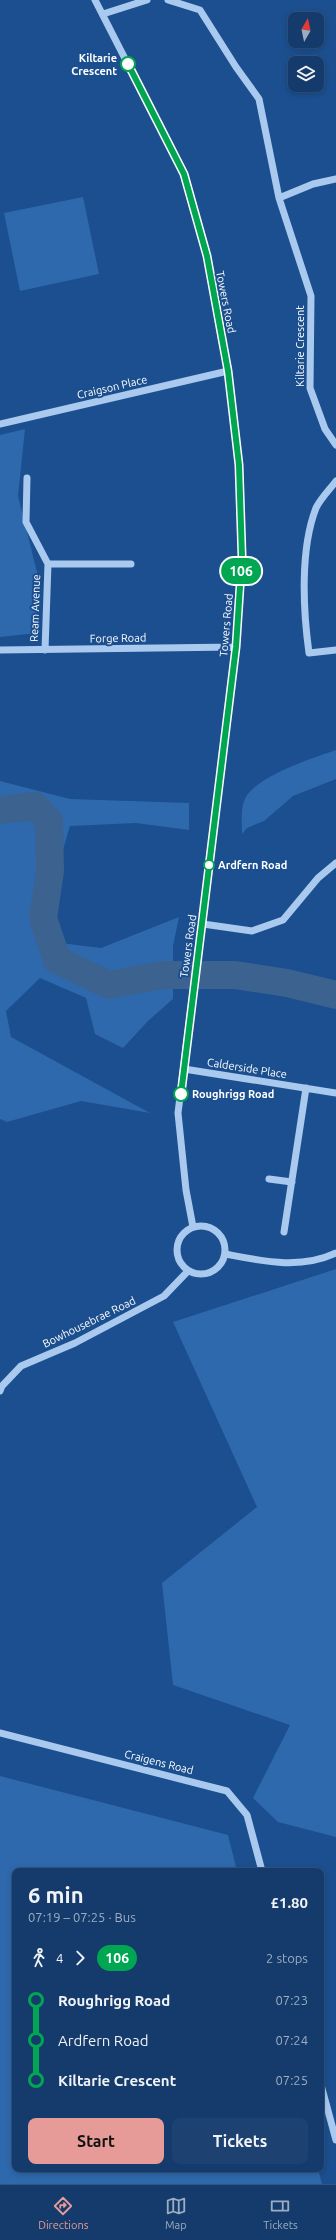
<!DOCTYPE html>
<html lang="en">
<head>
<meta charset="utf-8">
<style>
  :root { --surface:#143b6b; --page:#1d4271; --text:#f1f3f6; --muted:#9dadc1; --line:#33557e; --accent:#e69b98 }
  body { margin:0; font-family:Ubuntu,sans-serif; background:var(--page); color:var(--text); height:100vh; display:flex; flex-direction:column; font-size:15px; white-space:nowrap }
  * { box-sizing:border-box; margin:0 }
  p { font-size:13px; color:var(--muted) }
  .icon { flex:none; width:22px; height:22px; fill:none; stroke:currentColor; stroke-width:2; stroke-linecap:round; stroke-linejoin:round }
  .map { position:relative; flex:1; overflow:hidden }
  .sheet { position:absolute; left:12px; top:1868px; width:312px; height:304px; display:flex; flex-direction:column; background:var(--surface); border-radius:8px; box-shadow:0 2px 6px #0003,0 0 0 1px var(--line) }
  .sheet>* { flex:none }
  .badge { padding:0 8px; border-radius:13px; font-size:14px; line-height:26px }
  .needle { width:26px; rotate:9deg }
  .tools { position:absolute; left:288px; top:12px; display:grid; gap:8px }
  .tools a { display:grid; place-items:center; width:36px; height:36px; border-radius:8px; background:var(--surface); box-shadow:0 2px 6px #0003,0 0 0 1px var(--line); font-size:20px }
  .map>.badge { position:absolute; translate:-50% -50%; box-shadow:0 0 0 2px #fff }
  .legs { display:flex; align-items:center; gap:6px; height:44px; padding:0 16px; font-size:13px }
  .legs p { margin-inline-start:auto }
  .head { display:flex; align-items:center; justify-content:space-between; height:68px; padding:0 16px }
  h1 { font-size:22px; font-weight:700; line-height:30px }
  .cta { display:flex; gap:8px; margin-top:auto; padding:8px 16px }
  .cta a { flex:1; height:46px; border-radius:8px; background:var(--accent); color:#111; font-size:16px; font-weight:700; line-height:46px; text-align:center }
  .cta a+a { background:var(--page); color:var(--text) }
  ul { padding:0 16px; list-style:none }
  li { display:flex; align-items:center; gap:14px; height:40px; font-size:15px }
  li i { display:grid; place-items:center; width:6px; height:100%; margin:0 5px; background:currentColor }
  li i::after { content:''; width:10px; height:10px; margin:-5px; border:3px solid; border-radius:50%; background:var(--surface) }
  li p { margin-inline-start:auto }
  li:first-child i { background:linear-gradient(#0000 50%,currentColor 0) }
  li:last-child i { background:linear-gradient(currentColor 50%,#0000 0) }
  .dock { display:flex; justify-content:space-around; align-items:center; height:56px; border-top:1px solid var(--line); background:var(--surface); font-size:11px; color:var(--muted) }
  .dock a { display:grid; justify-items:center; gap:2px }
  .dock .selected { color:var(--accent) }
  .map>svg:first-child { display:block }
  .green { fill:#2e69ad }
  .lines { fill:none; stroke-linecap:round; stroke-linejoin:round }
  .river { stroke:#3c6290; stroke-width:28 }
  .minor { stroke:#a9c9ee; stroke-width:7 }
  .line-1-casing { stroke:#fff; stroke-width:9 }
  .line-1 { stroke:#00a651; stroke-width:6 }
  .stop-1-dot { fill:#fff; stroke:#00a651; stroke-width:2 }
  .labels { text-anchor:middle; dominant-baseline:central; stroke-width:4; stroke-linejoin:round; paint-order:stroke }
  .stop-label { font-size:11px; font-weight:bold; fill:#fff; stroke:#1b4f8f; text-anchor:start }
  .street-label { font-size:11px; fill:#fff; stroke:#1b4f8f }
</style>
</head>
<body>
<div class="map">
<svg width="336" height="2184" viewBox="0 0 336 2184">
  <rect width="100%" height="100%" fill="#1b4f8f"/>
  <path class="green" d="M83,197L99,274L20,291L4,213Z
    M25,429L18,496L37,572V633L0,637V435Z
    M336,750V779L293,796L264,821L247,828L242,834C242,822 240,807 246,797C259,775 313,758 336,750Z
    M0,781L70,799L189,803V830L136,823L70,826L36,940L101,948L179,917L173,946V999L148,1021L123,1048L95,1034L86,998L40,978L6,1011L11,1037L150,1113L81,1101L7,1122L0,1119Z
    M336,1269V1837L278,1822L253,1798L290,1725L173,1685L162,1583L257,1507L173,1322Z
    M0,1776L228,1835L237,1871H15V2169H318L322,2184H0Z"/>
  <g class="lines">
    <path class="river" d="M0,810L35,806L49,821L50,871L43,918L57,960L109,985L162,975H235L287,983L336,995"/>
    <path class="minor" d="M95,0L184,174L207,256L228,371L239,465L242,557L236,647L178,1113L186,1190L193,1227
      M168,0L200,10L236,67L259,99L279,198L311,296L310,388L325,429L336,445
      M103,14L147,0
      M279,198L313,184L336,179
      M0,424L228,371
      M27,478L26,522L48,564L45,650
      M336,481C330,489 320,499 316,508C300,549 303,610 309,653L336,650
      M48,564H131
      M0,650L236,647
      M203,924L252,931L283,920L318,878L336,863
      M184,1069L336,1093
      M269,1179L292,1182
      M177 1250a24 24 0 1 1 48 0a24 24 0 1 1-48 0Z
      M284,1232L306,1088
      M225,1254C262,1261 300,1270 336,1253
      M0,1391L2,1386L21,1366L75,1343L164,1296L188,1271
      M0,1733L227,1791L247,1815L262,1871
      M321,2085L336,2140"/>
  </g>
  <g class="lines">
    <defs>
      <path id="line-1" d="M128,64L184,174L207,256L228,371L239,465L242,556L236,647L181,1094"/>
    </defs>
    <use href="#line-1" class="line-1-casing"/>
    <use href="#line-1" class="line-1"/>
  </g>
  <g class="stop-1-dot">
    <circle cx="128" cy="64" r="7"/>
    <circle cx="209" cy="865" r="5"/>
    <circle cx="181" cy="1094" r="7"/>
  </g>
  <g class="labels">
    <g class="stop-label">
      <text x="117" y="58" text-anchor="end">Kiltarie<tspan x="117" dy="13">Crescent</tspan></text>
      <text x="218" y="865">Ardfern Road</text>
      <text x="192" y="1094">Roughrigg Road</text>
    </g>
    <g class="street-label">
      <text transform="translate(226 302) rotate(79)">Towers Road</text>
      <text transform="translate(300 346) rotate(-90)">Kiltarie Crescent</text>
      <text transform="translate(112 387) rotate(-13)">Craigson Place</text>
      <text transform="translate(35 608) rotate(-88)">Ream Avenue</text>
      <text transform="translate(226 625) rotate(-85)">Towers Road</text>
      <text transform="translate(118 638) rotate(-1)">Forge Road</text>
      <text transform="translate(188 946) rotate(-82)">Towers Road</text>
      <text transform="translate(247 1068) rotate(9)">Calderside Place</text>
      <text transform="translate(89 1322) rotate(-26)">Bowhousebrae Road</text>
      <text transform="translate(159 1762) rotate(14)">Craigens Road</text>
    </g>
  </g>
</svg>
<div class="tools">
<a><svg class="needle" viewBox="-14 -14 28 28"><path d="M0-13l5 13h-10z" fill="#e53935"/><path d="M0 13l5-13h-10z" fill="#9dadc1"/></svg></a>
<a><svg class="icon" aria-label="layers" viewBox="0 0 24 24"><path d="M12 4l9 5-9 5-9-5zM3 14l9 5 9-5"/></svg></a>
</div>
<b class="badge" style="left:241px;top:571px;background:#00a651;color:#fff">106</b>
<section class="sheet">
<div class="head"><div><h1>6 min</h1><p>07:19 – 07:25 · Bus</p></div><b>£1.80</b></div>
<div class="legs"><svg class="icon" aria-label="walk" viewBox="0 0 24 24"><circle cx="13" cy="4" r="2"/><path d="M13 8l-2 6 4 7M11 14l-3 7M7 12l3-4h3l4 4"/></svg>4<svg class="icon" aria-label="forward" viewBox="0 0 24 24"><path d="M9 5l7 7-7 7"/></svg><b class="badge" style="background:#00a651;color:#fff">106</b><p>2 stops</p></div>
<ul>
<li><i style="color:#00a651"></i><b>Roughrigg Road</b><p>07:23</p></li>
<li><i style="color:#00a651"></i><span>Ardfern Road</span><p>07:24</p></li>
<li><i style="color:#00a651"></i><b>Kiltarie Crescent</b><p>07:25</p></li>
</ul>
<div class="cta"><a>Start</a><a>Tickets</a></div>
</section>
</div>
<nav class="dock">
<a class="selected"><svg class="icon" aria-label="directions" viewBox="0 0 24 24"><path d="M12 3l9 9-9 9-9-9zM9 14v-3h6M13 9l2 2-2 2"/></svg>Directions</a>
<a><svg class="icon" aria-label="map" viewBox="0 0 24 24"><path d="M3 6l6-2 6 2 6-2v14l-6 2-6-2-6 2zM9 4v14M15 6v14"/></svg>Map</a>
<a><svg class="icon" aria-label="tickets" viewBox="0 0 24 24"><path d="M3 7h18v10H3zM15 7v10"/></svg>Tickets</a>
</nav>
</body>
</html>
